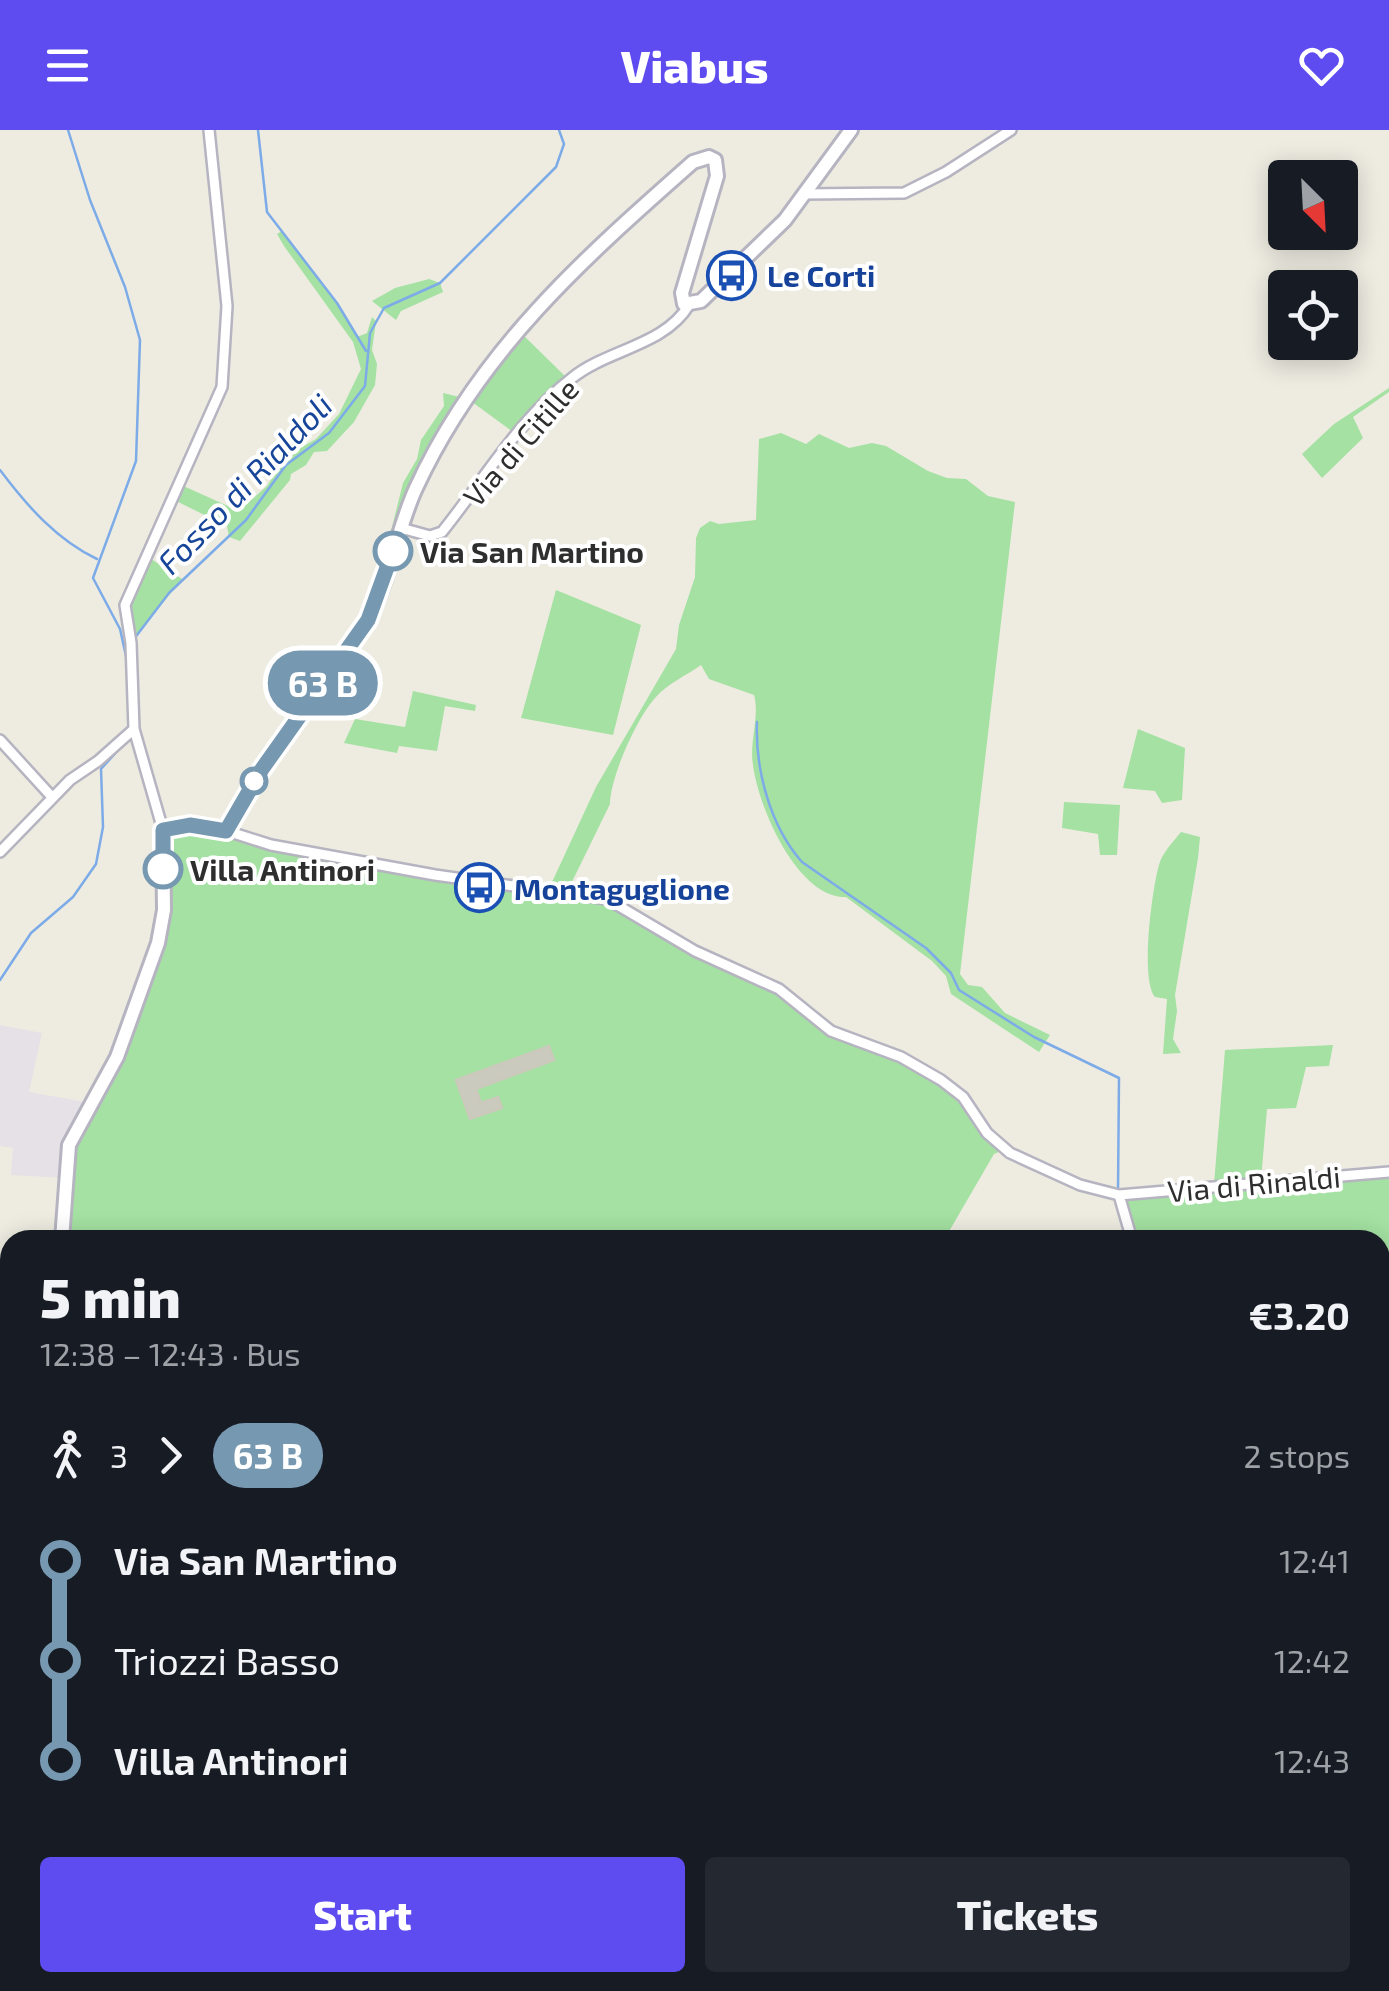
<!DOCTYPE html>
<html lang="en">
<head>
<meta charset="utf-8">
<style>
  :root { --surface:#171b24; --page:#242831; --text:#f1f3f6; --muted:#9ea1a6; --accent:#5e4cf0 }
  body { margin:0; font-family:"Exo 2",sans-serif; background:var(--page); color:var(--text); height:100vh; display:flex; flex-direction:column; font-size:38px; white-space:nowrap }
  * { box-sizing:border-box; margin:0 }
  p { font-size:32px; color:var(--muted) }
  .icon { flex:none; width:55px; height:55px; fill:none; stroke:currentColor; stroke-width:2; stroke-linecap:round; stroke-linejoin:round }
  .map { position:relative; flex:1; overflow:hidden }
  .details { position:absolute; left:0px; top:1100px; width:1390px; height:762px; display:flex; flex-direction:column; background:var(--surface); border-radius:30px 30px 0 0; box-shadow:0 5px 25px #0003 }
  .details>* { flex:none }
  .badge { padding:0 20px; border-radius:32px; font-size:35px; line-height:65px }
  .needle { width:65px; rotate:156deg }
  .fabs { position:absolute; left:1268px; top:30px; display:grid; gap:20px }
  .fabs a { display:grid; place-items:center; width:90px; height:90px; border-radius:10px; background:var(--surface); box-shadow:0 5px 25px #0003; font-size:50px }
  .map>.badge { position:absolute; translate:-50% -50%; box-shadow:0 0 0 5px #fff }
  .legs { display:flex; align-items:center; gap:15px; height:110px; padding:0 40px; font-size:32px }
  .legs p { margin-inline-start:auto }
  .headline { display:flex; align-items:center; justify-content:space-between; height:170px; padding:0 40px }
  h1 { font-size:55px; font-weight:800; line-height:75px }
  .button { display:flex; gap:20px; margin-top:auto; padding:20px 40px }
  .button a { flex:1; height:115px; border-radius:10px; background:var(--accent); color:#fff; font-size:40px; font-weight:800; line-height:115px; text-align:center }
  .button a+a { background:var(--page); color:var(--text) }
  ul { padding:0 40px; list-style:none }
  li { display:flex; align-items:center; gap:35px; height:100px; font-size:38px }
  li i { display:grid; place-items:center; width:15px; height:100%; margin:0 12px; background:currentColor }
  li i::after { content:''; width:25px; height:25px; margin:-12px; border:8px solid; border-radius:50%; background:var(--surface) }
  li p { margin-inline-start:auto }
  li:first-child i { background:linear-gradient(#0000 50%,currentColor 0) }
  li:last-child i { background:linear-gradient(currentColor 50%,#0000 0) }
  header { display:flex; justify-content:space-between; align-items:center; height:130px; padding:0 40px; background:var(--accent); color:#fff; font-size:45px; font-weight:800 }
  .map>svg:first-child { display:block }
  .industrial { fill:#e5e1e7 }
  .green { fill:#a4e1a2 }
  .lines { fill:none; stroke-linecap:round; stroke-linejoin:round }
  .stream { stroke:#7cabe8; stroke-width:2.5 }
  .building { fill:#cacabf; stroke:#cac9bb; stroke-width:2.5 }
  .street-casing { stroke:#b6b4c0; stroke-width:14 }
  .secondary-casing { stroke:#b6b4c0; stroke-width:18 }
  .street { stroke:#fff; stroke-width:9 }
  .secondary { stroke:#fff; stroke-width:12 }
  .line-1-casing { stroke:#fff; stroke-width:22 }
  .line-1 { stroke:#7698b0; stroke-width:15 }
  .stop-1-dot { fill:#fff; stroke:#7698b0; stroke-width:5 }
  .labels { text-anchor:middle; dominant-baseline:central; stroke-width:8; stroke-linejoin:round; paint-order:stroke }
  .transit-label { font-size:30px; font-weight:bold; fill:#164399; stroke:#fff; text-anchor:start }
  .street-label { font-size:30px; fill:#2e2e2e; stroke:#fff }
  .stop-label { font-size:30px; font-weight:bold; fill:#2e2e2e; stroke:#fff; text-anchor:start }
  .water-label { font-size:32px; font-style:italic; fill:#164599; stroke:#fff }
</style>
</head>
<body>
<header><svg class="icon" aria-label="menu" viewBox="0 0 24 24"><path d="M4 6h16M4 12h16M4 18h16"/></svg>Viabus<svg class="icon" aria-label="heart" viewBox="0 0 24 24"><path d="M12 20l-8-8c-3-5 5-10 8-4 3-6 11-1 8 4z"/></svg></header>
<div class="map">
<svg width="1389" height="1861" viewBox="0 0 1389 1861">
  <rect width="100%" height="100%" fill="#eeece1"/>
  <path class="industrial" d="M0,895L42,903L29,962L91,973L65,1048L11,1045L13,1018L0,1016Z
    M1380,1762H1389V1861H1080L1079,1853L1380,1852Z
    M350,1852H1032L1033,1861H349Z"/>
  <path class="green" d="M282,101L337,173L357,207L367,203L372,187L376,191L372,220L377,234L375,255L354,292L327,321L314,322L306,335L291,344L290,350L240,411L229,407L227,396L172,369L179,354L239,381L267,356L286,326L316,309L339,284L361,239L353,212L284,116L277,104Z
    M429,149L440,153L443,162L401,181L396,190L372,171L395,158Z
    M517,199L569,250L517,305L468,269L401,398L391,401L403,353L417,329L421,310L444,276L443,263L468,269Z
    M1389,258V262L1353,287L1363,308L1322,348L1302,324L1334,294Z
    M781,303L806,314L819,304L849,318L872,313L886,316L928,341L947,348L966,349L988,366L1015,372L960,844L968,855L982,857L1005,883L1050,905L1039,922L951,864L946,846L932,831L846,767C797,768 758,676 753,635C749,612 760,586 754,565L709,549L701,535C687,545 667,554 656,567C637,587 610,648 610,674L567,762L607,769L695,821L779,859L817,891L901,927L963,967L1006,1019L994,1024L944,1110H62L65,1032L104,953L158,813L163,700L227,701L278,723L537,765L553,750L596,657L676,519L679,495L695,447L696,408L700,398L710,391L719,394L756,390L759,309Z
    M145,425L182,449L131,513L125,475Z
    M556,460L641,495L613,605L521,588Z
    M413,561L476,575L475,581L445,576L437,621L399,616L397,623L344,613L355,589L405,597Z
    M1138,599L1185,618L1182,670L1162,673L1155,661L1123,658Z
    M1064,672L1120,675L1117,725H1100L1098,704L1062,698Z
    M1181,702L1200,707L1198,728L1175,865L1177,881L1173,909L1181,923L1163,924L1167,869L1155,867C1140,850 1152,759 1159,735C1162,723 1173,712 1181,702Z
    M1333,915L1329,936L1306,937L1296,978L1267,979L1261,1050L1389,1043V1268L1380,1343V1110H1132L1119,1065L1214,1054L1225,920Z
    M0,1654L10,1659V1852L350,1853L349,1861H0Z"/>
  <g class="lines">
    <path class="stream" d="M68,0L90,70L125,157L140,210L136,331L93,448L120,499L128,535
      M258,0L267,82L337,173L366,221
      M0,340C27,376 57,410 97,429
      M134,509L169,463L246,390L286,335L329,303L365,256L370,203L384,178L440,153L556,37L564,14L559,0
      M757,592C755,639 770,696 802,732L926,818L951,843L959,860L1034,907L1119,948L1118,1061
      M0,850L31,803L73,767L96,734L103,697L101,639L130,607
      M1115,1069L1124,1098
      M1385,1262L1389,1229
      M2,1343L10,1344
      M1380,1436L1389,1435
      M1380,1521L1389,1520
      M0,1539L10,1542
      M1380,1648L1389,1647
      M0,1683L10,1688"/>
  </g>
  <path class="building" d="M549,916L554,930L476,959L481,973L498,967L502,978L470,989L456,950Z
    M786,1852H1011L1012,1861H787Z"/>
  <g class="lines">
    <defs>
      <path id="street" d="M803,64L904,63L946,42L1011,0
        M401,398L430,406L442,402C483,351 520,288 572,248C608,219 664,216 689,175
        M0,610L52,667
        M163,700L134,599L131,513L125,475L222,257L227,176L209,0
        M227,701L271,715L435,745L607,769L695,821L779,859L831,901L901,927L941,950L963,967L987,1003L1010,1023L1080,1055L1119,1065L1389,1042
        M0,722L70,650L98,631L134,599
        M1119,1065L1132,1110
        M356,1861L358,1852
        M678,1861V1852"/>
      <path id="secondary" d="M62,1110L69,1015L117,927L158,813L164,780L163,700L190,695L227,701C265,626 322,564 365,493C390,453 396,401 416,358C479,221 583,129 693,32L709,27L715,30L717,46L682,163L684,174L701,171L785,90L851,0
        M0,1305L10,1274
        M1380,1343L1389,1268
        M1380,1708L1389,1748"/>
    </defs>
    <use href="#street" class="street-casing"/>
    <use href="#secondary" class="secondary-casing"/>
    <use href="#street" class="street"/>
    <use href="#secondary" class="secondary"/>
  </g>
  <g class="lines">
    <defs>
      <path id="line-1" d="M163,739V700L190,695L226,701L262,639L368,490L393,421"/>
    </defs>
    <use href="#line-1" class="line-1-casing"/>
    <use href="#line-1" class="line-1"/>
  </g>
  <defs>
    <symbol id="bus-ring" viewBox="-11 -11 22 22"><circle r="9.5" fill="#fff" stroke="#1a4fb4" stroke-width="1.5"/><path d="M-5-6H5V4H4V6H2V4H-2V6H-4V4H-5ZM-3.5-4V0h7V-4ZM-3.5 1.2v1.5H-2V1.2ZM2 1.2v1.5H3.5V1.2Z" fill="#1a4fb4"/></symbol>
  </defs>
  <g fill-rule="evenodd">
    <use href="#bus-ring" x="704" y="118" width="55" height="55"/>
    <use href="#bus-ring" x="452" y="730" width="55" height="55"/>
  </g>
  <g class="stop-1-dot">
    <circle cx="393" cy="421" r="18"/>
    <circle cx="254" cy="651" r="12"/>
    <circle cx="163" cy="739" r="18"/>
  </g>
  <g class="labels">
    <g class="transit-label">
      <text x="767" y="145">Le Corti</text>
      <text x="514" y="758">Montaguglione</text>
    </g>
    <g class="street-label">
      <text transform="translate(520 312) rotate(-49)">Via di Citille</text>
      <text transform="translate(1254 1053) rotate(-5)">Via di Rinaldi</text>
    </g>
    <g class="stop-label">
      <text x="420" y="421">Via San Martino</text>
      <text x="190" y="739">Villa Antinori</text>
    </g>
    <g class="water-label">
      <text transform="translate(244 353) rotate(-46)">Fosso di Rialdoli</text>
    </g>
  </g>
</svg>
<div class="fabs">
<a><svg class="needle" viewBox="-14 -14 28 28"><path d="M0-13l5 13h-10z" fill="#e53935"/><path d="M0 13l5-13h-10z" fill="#9ea1a6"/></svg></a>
<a><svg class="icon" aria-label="locate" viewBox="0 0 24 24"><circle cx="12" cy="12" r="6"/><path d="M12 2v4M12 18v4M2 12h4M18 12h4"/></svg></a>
</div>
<b class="badge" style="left:323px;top:553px;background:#7698b0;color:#fff">63 B</b>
<section class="details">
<div class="headline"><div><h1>5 min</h1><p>12:38 – 12:43 · Bus</p></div><b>€3.20</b></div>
<div class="legs"><svg class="icon" aria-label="walk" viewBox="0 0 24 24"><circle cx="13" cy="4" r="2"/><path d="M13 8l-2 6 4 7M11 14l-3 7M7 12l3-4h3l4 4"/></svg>3<svg class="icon" aria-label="forward" viewBox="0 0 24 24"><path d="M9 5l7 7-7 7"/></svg><b class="badge" style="background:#7698b0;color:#fff">63 B</b><p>2 stops</p></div>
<ul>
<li><i style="color:#7698b0"></i><b>Via San Martino</b><p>12:41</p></li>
<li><i style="color:#7698b0"></i><span>Triozzi Basso</span><p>12:42</p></li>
<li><i style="color:#7698b0"></i><b>Villa Antinori</b><p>12:43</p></li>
</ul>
<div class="button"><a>Start</a><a>Tickets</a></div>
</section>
</div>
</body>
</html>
